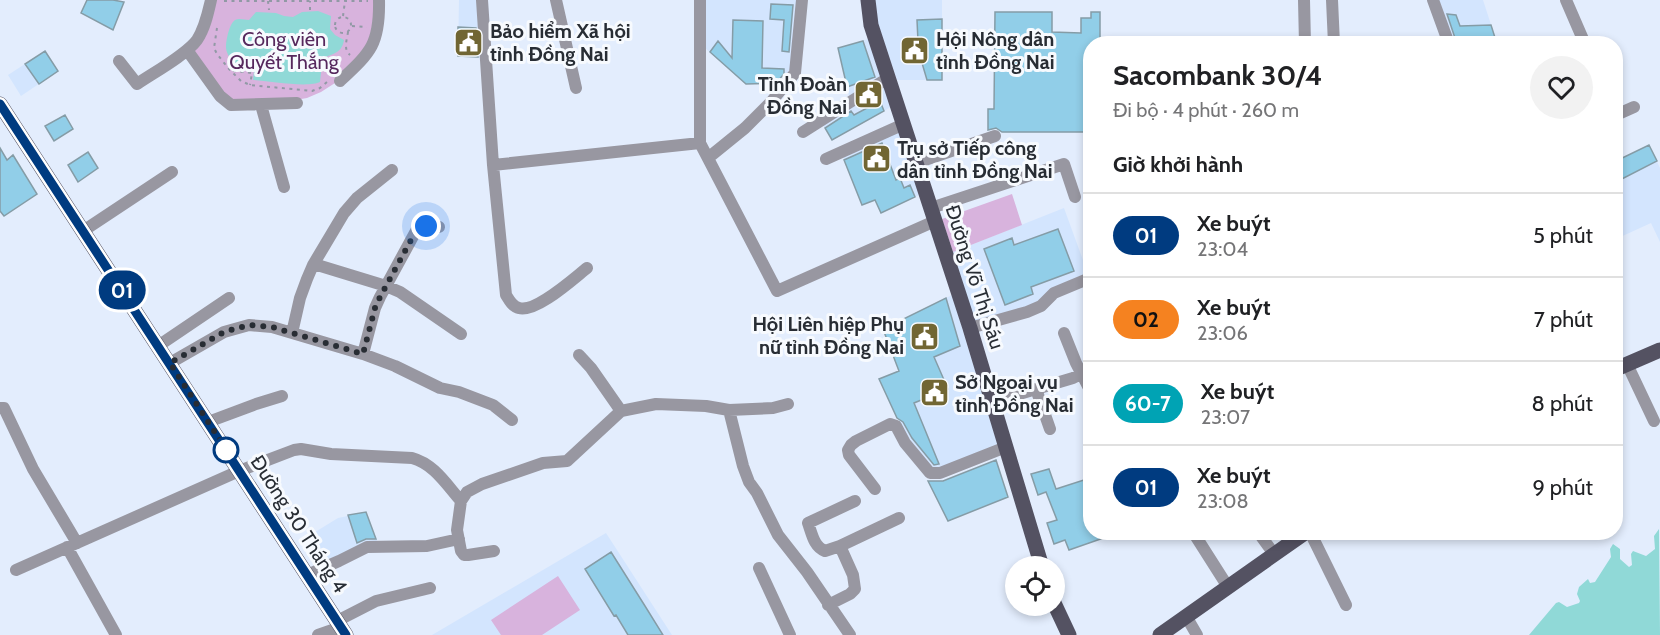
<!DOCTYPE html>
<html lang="vi">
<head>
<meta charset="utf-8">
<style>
  :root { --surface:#fff; --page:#f2f2f2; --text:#202124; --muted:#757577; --line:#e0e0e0 }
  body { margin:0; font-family:Cabin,sans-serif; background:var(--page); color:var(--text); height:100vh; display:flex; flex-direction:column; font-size:22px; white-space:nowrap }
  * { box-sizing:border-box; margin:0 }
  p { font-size:20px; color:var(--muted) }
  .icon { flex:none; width:33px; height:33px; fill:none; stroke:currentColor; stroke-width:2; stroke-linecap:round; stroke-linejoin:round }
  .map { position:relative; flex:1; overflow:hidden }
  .panel { position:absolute; left:1083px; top:36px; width:540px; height:504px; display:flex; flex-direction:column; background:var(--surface); border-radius:24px; box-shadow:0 3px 9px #0003 }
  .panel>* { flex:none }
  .badge { padding:0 12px; border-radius:20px; font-size:21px; line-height:39px }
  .fabs { position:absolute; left:1005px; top:556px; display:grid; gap:12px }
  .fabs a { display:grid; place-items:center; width:60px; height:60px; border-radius:50%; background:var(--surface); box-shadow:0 3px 9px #0003; font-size:30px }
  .you { position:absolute; width:30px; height:30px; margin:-15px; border:4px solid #fff; border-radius:50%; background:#1a73e8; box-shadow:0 0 0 9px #1a73e833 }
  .map>.badge { position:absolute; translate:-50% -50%; box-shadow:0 0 0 3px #fff }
  h2 { padding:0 30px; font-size:22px; line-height:54px }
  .round { display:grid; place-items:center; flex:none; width:63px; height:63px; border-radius:32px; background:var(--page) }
  .overview { display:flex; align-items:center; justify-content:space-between; height:102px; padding:0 30px }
  h1 { font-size:28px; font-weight:700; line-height:45px }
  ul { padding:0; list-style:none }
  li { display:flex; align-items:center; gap:18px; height:84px; padding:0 30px; border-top:2px solid var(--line) }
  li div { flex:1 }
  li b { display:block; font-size:22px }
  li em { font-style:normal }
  li .badge { min-width:66px; font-weight:700; text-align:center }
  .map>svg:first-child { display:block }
  .built { fill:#d3e5fe }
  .green { fill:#d8b3dd }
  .water { fill:#90d9d7 }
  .building { fill:#91cee8; stroke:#859ca6; stroke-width:1.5 }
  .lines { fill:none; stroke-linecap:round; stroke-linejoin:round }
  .path { stroke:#9199a5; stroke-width:2; stroke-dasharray:3 4.5; stroke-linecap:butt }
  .minor { stroke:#9897a1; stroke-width:12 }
  .major { stroke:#545262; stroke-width:15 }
  .line-casing { stroke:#fff; stroke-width:14 }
  .line { stroke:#003b80; stroke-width:9 }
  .walk { stroke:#282d34; stroke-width:6; stroke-dasharray:0 10.8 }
  .stop-dot { fill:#fff; stroke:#003b80; stroke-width:3 }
  .labels { text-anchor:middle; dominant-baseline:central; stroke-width:6; stroke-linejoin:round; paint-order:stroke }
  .poi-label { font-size:20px; font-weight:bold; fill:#282d34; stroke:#f7fafe; text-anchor:start }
  .park-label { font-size:20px; fill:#56285d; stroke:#f7fafe }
  .street-label { font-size:20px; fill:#282d34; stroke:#f7fafe }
</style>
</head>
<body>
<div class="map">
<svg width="1660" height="635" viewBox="0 0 1660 635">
  <rect width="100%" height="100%" fill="#e3edfd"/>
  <path class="built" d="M459,0H478L481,58L458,56Z
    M704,0H798L792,67L780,83L746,84L705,48Z
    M875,0H942V80H897L877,21Z
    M1436,0H1483L1497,43H1452Z
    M868,39L891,107L832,140L822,123L851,104L838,48Z
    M45,51L58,71L21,96L8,75Z
    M899,131L919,195L881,213L875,200L862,205L843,156Z
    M1649,145L1660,168V242L1651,223L1616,239V161Z
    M1064,208L1088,274L1037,303L975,323L953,252Z
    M952,295L998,446L934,470L916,451L902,426L879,379L899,371L946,298Z
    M366,512L378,544L324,564L307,537L338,518Z
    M606,533L672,635H432Z"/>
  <path class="green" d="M214,0H376L369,47L335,83L321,92L307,98L290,101H230L191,49Z
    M1012,194L1022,225L953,252L942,219Z
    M558,576L580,610L542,635H501L491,620Z"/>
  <path class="water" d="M318,11L331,16L330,29L335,35L344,40C342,53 334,53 324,58L322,63L320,82C309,88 267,81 253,80L254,71L248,70C243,66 237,65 232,60C229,57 226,52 226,47C226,41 229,24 235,20C239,18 245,20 249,20L256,12L276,13L284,16L293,17L302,12Z
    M1659,529L1660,635H1529L1556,603L1559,602L1567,607L1579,603L1580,601L1577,594L1579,587L1588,579L1590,583L1595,582L1611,557L1610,549L1613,544L1620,549V559L1629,567L1632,565L1631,554L1633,551L1646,556L1655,549L1654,536Z"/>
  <path class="building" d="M87,0H113L124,2L113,30L81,13Z
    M771,4L793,5L789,52L782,51L784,20L770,19Z
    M995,12H1052V32L1081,33V18H1091V12H1100V44H1090V132H1002L996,128L988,130V109H994Z
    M1447,14L1456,15L1460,26L1491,25L1497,44H1457Z
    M942,19V80H927L922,63H919L917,20Z
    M733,20L763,21L762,68L784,69V74L776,83L746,84L710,52L718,41L732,58Z
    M458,27L476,28L478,57L458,56Z
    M863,41L875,77L847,87L838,48Z
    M45,51L58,71L39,84L25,64Z
    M880,101L884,111L832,140L825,128L851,111L854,115Z
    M65,115L73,129L54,141L45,126Z
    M882,143L896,180L900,178L904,188L910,185L915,197L881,213L875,200L862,205L844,160Z
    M1649,145L1657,161L1616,182V161Z
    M0,148L7,160L13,155L37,194L4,216L0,211Z
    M88,152L98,168L78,182L68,165Z
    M1058,229L1074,271L1031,287L1033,294L1005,305L984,249L1012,238L1014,245Z
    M946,298L960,346L934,357L948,389L914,403L939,464L934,465L912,438L903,422L897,418L879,379L899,371L883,329Z
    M996,460L1008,497L948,521L928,481H943Z
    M1049,469L1056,489L1090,478V532H1115V534L1069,550L1065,540L1054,544L1047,523L1057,520L1046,492L1038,495L1031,474Z
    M366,512L376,539H366L357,543L348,515Z
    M611,552L645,606L663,635H628L616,615L614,616L585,569Z"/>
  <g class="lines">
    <path class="path" d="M224,1H368
      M268,1L269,10
      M310,10V1
      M343,16L345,1
      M335 25a8 8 0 1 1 16 0a8 8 0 1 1-16 0Z
      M352,26L367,27
      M217,28L214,48L217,54L229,69L241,81L250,85L312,91L320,88L328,81
      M348,32C347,40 343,49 350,55
      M233,71L252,73L250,85"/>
    <path class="minor" d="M482,0L493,165L506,295C509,300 513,307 519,308C536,313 573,279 587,268
      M556,0L576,88
      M700,0V143L777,291L935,221
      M1304,0L1305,44
      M1332,0L1334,44
      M1433,0L1449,44
      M1566,0L1585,44
      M187,50L220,96L231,105L297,103
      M119,61L137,84C153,73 186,55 197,40C205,28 208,13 211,0
      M340,81C371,52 380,44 379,0
      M261,105L284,187
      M1616,115L1634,107
      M803,132L888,78
      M708,158L745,128L771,102L795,73L802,0
      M826,159L904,124
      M916,163L995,136
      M493,165L700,143
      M931,208L1064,164L1075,197
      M83,231L172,172
      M314,264L386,286L400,292L461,334
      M970,328L1027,312L1041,306L1054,293L1090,278
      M292,333L300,298L307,279L313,265L344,213L357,198L392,170
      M1064,333L1076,363L1090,390
      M158,346L229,298
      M363,354L375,308L380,297L417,229L426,226L439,227
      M579,355L591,368L621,411
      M170,363L224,332L249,325L272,327L363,354L395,366L440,388L459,392L493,405L512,420
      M1627,364L1654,421
      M1036,389L1050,429
      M992,402L1073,378L1090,369
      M0,408H4L33,469L77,543
      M729,410L743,466L749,482L757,493L778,535L807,572L850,635
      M208,422L256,404L282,396
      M875,489L849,455L848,450L851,445L856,441L890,424L896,426L905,443L930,473H940L1006,447
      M855,501L808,523C812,534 814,547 825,551L840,546L899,518
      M1193,532L1228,587
      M1258,532L1274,554
      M1310,532L1346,605
      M67,547L116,635
      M494,551L468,555H464L461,551L457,530L461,501L467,492L482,484L543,463L567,461L621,411L656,404L706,406L729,410L773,408L788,404
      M759,568L790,635
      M16,570L239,471L294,450L301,449L331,454L412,458C434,464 446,484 461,501
      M307,575L339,561L367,547L427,546L459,539
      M828,605L850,594L855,589L853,575L840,546
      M1186,616L1197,635
      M337,621L376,601L430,588
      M318,635L341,627"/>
    <path class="major" d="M868,0L871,25L970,328L1042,567
      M0,104L346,635
      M1616,369L1660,350
      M1054,603L1069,635
      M1160,635L1306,532"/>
  </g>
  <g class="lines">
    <defs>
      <path id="line" d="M0,104L346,635"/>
    </defs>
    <use href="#line" class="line-casing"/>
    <use href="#line" class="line"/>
    <path class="walk" d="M226,450L229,454L170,363L224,332L249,325L272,327L363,354L375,308L380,297L417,229L426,226"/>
  </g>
  <defs>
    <symbol id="civic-square" viewBox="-11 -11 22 22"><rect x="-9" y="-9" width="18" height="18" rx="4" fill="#716633" stroke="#f7fafe"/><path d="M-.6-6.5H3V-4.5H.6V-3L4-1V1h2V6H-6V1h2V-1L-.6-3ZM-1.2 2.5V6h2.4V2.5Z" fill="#fff"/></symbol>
  </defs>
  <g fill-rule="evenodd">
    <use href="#civic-square" x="452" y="26" width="33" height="33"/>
    <use href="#civic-square" x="898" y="34" width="33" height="33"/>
    <use href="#civic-square" x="852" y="78" width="33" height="33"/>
    <use href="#civic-square" x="860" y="142" width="33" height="33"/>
    <use href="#civic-square" x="908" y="320" width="33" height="33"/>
    <use href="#civic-square" x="918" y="376" width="33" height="33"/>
  </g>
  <circle class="stop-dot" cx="226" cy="450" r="12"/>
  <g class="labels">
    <g class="poi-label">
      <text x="490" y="31">Bảo hiểm Xã hội<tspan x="490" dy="23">tỉnh Đồng Nai</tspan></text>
      <text x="936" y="39">Hội Nông dân<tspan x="936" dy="23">tỉnh Đồng Nai</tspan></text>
      <text x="847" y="84" text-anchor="end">Tỉnh Đoàn<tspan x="847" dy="23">Đồng Nai</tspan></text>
      <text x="897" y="148">Trụ sở Tiếp công<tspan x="897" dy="23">dân tỉnh Đồng Nai</tspan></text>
      <text x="904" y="324" text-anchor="end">Hội Liên hiệp Phụ<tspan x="904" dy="23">nữ tỉnh Đồng Nai</tspan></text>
      <text x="955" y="382">Sở Ngoại vụ<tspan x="955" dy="23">tỉnh Đồng Nai</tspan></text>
    </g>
    <g class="park-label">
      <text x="284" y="39">Công viên<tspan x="284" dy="23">Quyết Thắng</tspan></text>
    </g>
    <g class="street-label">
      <text transform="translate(975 277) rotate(72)">Đường Võ Thị Sáu</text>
      <text transform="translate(299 524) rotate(57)">Đường 30 Tháng 4</text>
    </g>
  </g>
</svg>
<div class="fabs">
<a><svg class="icon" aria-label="locate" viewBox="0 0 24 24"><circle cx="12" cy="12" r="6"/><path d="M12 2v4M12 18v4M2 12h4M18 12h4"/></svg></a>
</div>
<div class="you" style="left:426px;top:226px"></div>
<b class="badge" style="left:122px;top:290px;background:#003b80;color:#fff">01</b>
<section class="panel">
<div class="overview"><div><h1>Sacombank 30/4</h1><p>Đi bộ · 4 phút · 260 m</p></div><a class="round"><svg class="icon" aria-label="heart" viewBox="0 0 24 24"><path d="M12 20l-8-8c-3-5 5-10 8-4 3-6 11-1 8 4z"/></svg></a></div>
<h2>Giờ khởi hành</h2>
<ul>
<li><span class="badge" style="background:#003b80;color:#fff">01</span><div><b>Xe buýt</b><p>23:04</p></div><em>5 phút</em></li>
<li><span class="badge" style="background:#f58220;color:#111">02</span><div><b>Xe buýt</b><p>23:06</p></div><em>7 phút</em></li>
<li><span class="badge" style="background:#00a3b4;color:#fff">60-7</span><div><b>Xe buýt</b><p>23:07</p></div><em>8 phút</em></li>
<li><span class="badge" style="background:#003b80;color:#fff">01</span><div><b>Xe buýt</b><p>23:08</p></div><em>9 phút</em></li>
</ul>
</section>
</div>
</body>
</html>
